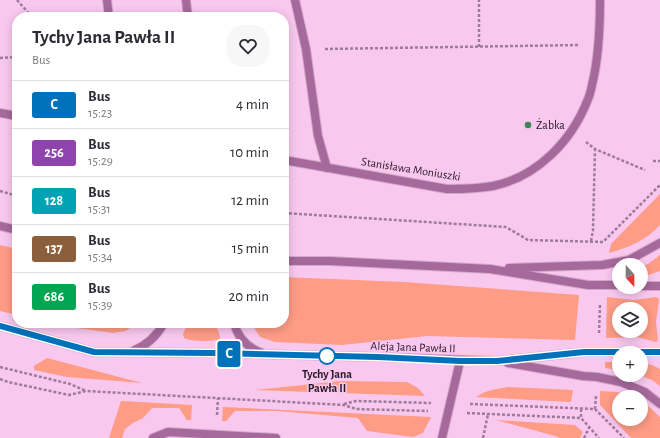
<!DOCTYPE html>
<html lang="en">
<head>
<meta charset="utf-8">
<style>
  :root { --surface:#fff; --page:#f7f7f7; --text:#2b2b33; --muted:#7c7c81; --line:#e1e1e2 }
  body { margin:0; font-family:"Alegreya Sans",sans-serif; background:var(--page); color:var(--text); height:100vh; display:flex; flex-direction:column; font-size:15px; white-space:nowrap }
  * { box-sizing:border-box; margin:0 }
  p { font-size:13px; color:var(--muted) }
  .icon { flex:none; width:22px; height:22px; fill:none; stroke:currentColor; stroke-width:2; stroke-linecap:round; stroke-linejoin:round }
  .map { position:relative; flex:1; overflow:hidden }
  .panel { position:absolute; left:12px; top:12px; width:277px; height:316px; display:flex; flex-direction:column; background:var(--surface); border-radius:16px; box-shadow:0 2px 10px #0003 }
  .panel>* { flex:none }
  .badge { padding:0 8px; border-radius:3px; font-size:14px; line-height:26px }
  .needle { width:26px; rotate:159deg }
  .fabs { position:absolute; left:612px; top:258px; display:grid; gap:8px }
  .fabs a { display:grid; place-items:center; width:36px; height:36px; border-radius:50%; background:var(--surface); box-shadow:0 2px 10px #0003; font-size:20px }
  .map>.badge { position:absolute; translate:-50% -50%; box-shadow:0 0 0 2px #fff }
  .round { display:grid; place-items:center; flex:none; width:42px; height:42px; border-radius:16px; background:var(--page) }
  .summary { display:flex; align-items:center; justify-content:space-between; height:68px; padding:0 20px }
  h1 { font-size:19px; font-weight:600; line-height:30px }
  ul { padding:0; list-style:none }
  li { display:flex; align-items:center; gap:12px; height:48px; padding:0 20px; border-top:1px solid var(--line) }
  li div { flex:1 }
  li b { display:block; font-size:15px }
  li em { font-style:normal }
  li .badge { min-width:44px; font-weight:700; text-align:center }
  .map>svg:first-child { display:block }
  .green { fill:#fe9c86; fill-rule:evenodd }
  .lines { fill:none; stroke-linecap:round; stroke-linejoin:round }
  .service-casing { stroke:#d4a8cb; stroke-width:10 }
  .minor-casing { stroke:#d4a8cb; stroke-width:10 }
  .tertiary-casing { stroke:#d4a8cb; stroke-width:10 }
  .path { stroke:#9e7b97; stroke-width:2.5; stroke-dasharray:3 2; stroke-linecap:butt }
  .service { stroke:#a6699b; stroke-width:8 }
  .minor { stroke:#a6699b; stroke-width:8 }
  .tertiary { stroke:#a6699b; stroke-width:8 }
  .line-casing { stroke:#fff; stroke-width:9 }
  .line { stroke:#0072bc; stroke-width:6 }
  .poi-dot { fill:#388555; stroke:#f9c8ef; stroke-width:1.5 }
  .stop-dot { fill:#fff; stroke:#0072bc; stroke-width:2 }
  .labels { text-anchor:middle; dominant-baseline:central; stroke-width:3; stroke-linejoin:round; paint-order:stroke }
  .poi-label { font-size:12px; fill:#291826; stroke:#f9c8ef; text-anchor:start }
  .street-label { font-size:12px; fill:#291826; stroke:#f9c8ef }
  .stop-label { font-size:12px; font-weight:bold; fill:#291826; stroke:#f9c8ef }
</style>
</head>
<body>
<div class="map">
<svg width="660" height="438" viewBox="0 0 660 438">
  <rect width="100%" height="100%" fill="#f9c8ef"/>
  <path class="green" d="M660,194V225C645,241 630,247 609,253L611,244Z
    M0,245L17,249V315L0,311Z
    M660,255V271L648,275L641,276V267L648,264Z
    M284,277L404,282L579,295L575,340L427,336L342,345L275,342L260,337L251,323H284Z
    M607,297L634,300L656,297L659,299L656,322L658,340L656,342L637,337L606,338ZM619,309H641V331H619Z
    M50,323H136L126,331L113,333L62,326Z
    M188,323H216C216,329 220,331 220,339C211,342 193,342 184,338L183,334Z
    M47,358L142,383L67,377L34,370V366Z
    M605,362H619V370L605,368Z
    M641,363L652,365L660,369V386L652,380L639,375H641Z
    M341,381L407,382L418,388L425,396L255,390Z
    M508,387L573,390L571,402L476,397C486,390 496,389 508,387Z
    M600,391L617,392L633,397H619V419H641V402L647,405L660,417V438H631L600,405Z
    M121,401L192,405L191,420H187L179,408H152L143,418L133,423L125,429L122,438H109Z
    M223,407L431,417L423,433L413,437L367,431L358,418L277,411H235L226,421H222Z
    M496,420L575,425L583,432L580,438H560L555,436Z"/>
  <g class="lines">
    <defs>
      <path id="service" d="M107,0L109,17
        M186,0L188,17
        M295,0L306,49L318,136L327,168
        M153,438L168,432L276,438
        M442,438L460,361"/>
      <path id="minor" d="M0,113L17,116
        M284,160L447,189C462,189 477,189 493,186C537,177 572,141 588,99C590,95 591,90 592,85C599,57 600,29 600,0"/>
      <path id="tertiary" d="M0,226L17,230
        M284,261H330L490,269L588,285H619
        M509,268L602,265L629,260L660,243
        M641,286H660
        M234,323C238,338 248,348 262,353
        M0,326L94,352L213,353L378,357L497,361L585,352H660
        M133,351C147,345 157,336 164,323
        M508,363L583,376L597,377L621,382L645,392L660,404"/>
    </defs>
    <use href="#service" class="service-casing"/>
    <use href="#minor" class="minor-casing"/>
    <use href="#tertiary" class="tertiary-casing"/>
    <path class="path" d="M17,0L32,17
      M479,47V0
      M325,49L580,45
      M0,58L17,57
      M586,142L595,149L645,170
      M653,161H660
      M0,191L17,196
      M284,213L506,227L528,240L603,242L660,185
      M591,241L593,230L595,149
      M599,333L600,304
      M0,367L70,384L86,391
      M0,379L8,382L69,395L86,391L344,405L356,409L428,411
      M344,404L356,401L431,403
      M470,404L595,409L624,438
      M581,409V418L599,438
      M595,409L596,396
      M467,413L581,418
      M217,415L218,398
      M483,438L488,414
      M584,438L589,428"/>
    <use href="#service" class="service"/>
    <use href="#minor" class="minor"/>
    <use href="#tertiary" class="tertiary"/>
  </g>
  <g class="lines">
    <defs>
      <path id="line" d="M0,326L94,352L213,353L378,357L460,361H497L584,352H660"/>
    </defs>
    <use href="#line" class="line-casing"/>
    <use href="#line" class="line"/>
  </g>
  <circle class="poi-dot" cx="528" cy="125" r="4"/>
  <circle class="stop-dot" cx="327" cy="356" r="8"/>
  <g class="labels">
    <g class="poi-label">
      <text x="536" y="125">Żabka</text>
    </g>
    <g class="street-label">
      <text transform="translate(411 169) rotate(9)">Stanisława Moniuszki</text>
      <text transform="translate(413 347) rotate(2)">Aleja Jana Pawła II</text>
    </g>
    <g class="stop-label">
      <text x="327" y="374">Tychy Jana<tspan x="327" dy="14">Pawła II</tspan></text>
    </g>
  </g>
</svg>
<div class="fabs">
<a><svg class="needle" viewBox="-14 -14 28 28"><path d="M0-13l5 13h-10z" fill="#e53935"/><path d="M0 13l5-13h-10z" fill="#7c7c81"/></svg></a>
<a><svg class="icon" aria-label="layers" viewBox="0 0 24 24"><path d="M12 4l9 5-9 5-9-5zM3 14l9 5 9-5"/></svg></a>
<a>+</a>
<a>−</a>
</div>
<b class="badge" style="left:229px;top:354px;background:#0072bc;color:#fff">C</b>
<section class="panel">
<div class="summary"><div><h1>Tychy Jana Pawła II</h1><p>Bus</p></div><a class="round"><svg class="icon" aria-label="heart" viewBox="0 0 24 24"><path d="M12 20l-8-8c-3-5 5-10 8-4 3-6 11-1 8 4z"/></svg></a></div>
<ul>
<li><span class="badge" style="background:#0072bc;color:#fff">C</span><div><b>Bus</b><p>15:23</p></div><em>4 min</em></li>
<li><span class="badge" style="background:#8e44ad;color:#fff">256</span><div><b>Bus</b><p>15:29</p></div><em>10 min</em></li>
<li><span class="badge" style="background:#00a3b4;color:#fff">128</span><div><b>Bus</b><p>15:31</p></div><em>12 min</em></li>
<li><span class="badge" style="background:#8b5e3c;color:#fff">137</span><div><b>Bus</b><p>15:34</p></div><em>15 min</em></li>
<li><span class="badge" style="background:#00a651;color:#fff">686</span><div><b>Bus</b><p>15:39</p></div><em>20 min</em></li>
</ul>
</section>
</div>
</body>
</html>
